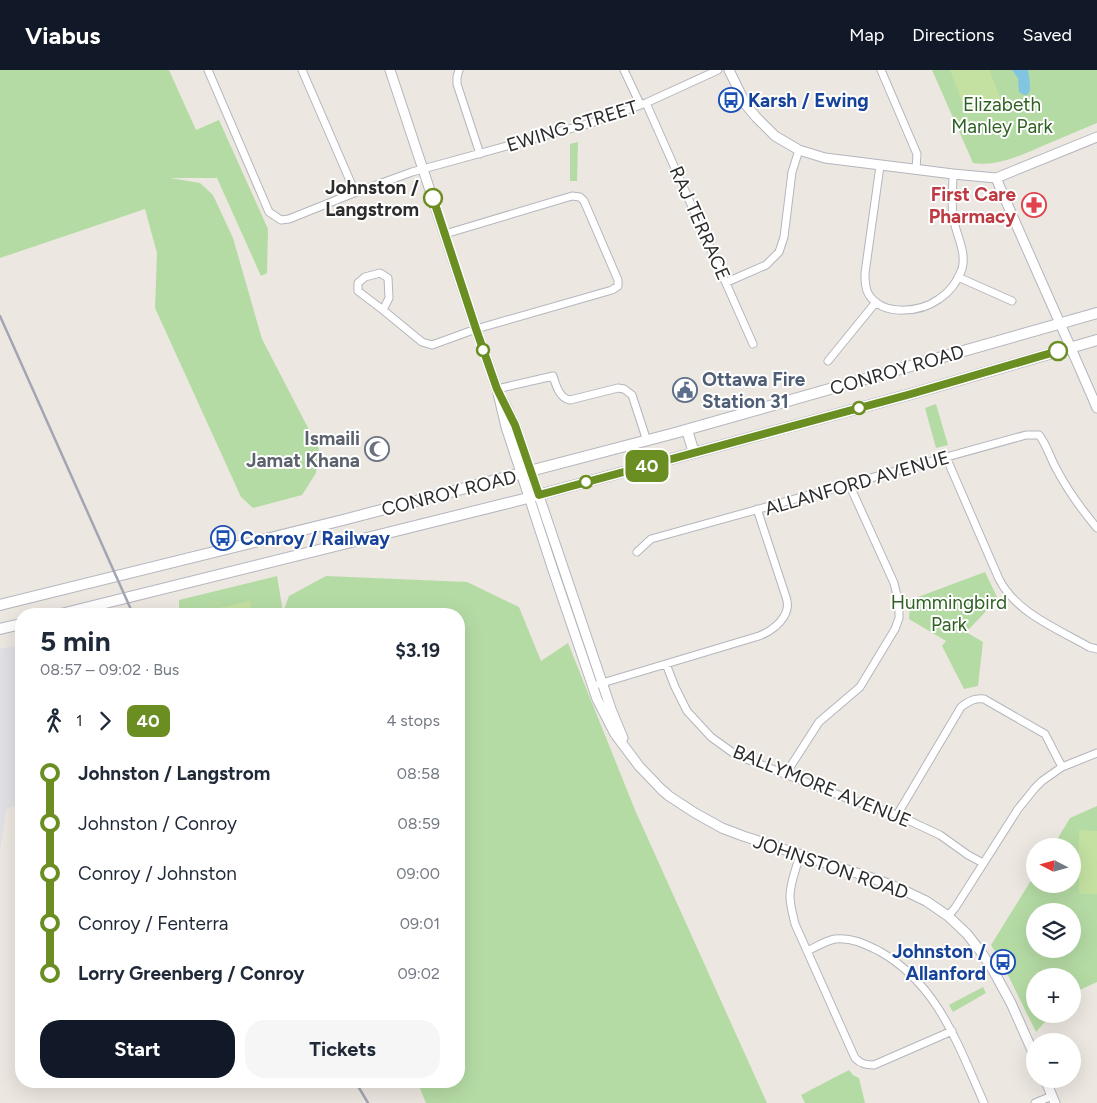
<!DOCTYPE html>
<html lang="en">
<head>
<meta charset="utf-8">
<style>
  :root { --surface:#fff; --page:#f6f6f7; --text:#1f2937; --muted:#747a83; --accent:#111827 }
  body { margin:0; font-family:Figtree,sans-serif; background:var(--page); color:var(--text); height:100vh; display:flex; flex-direction:column; font-size:19px; white-space:nowrap }
  * { box-sizing:border-box; margin:0 }
  p { font-size:16px; color:var(--muted) }
  .icon { flex:none; width:28px; height:28px; fill:none; stroke:currentColor; stroke-width:2; stroke-linecap:round; stroke-linejoin:round }
  .map { position:relative; flex:1; overflow:hidden }
  .sheet { position:absolute; left:15px; top:538px; width:450px; height:480px; display:flex; flex-direction:column; background:var(--surface); border-radius:20px; box-shadow:0 5px 20px #0002 }
  .sheet>* { flex:none }
  .badge { padding:0 10px; border-radius:8px; font-size:18px; line-height:32px }
  .needle { width:32px; rotate:276deg }
  .buttons { position:absolute; left:1026px; top:768px; display:grid; gap:10px }
  .buttons a { display:grid; place-items:center; width:55px; height:55px; border-radius:50%; background:var(--surface); box-shadow:0 5px 20px #0002; font-size:25px }
  .map>.badge { position:absolute; translate:-50% -50%; box-shadow:0 0 0 2px #fff }
  .legs { display:flex; align-items:center; gap:8px; height:55px; padding:0 25px; font-size:16px }
  .legs p { margin-inline-start:auto }
  .head { display:flex; align-items:center; justify-content:space-between; height:85px; padding:0 25px }
  h1 { font-size:28px; font-weight:700; line-height:38px }
  .button { display:flex; gap:10px; margin-top:auto; padding:10px 25px }
  .button a { flex:1; height:58px; border-radius:20px; background:var(--accent); color:#fff; font-size:20px; font-weight:700; line-height:58px; text-align:center }
  .button a+a { background:var(--page); color:var(--text) }
  ul { padding:0 25px; list-style:none }
  li { display:flex; align-items:center; gap:18px; height:50px; font-size:19px }
  li i { display:grid; place-items:center; width:8px; height:100%; margin:0 6px; background:currentColor }
  li i::after { content:''; width:12px; height:12px; margin:-6px; border:4px solid; border-radius:50%; background:var(--surface) }
  li p { margin-inline-start:auto }
  li:first-child i { background:linear-gradient(#0000 50%,currentColor 0) }
  li:last-child i { background:linear-gradient(currentColor 50%,#0000 0) }
  header { display:flex; align-items:center; gap:30px; box-sizing:border-box; height:70px; padding:0 25px; background:var(--accent); color:#fff }
  header strong { font-size:24px }
  nav { display:flex; gap:28px; margin-inline-start:auto; font-size:18px }
  .map>svg:first-child { display:block }
  .industrial { fill:#e1e0e5 }
  .green { fill:#b5dba4; fill-rule:evenodd }
  .pitch { fill:#c4e1a1 }
  .water { fill:#81c5e0 }
  .lines { fill:none; stroke-linecap:round; stroke-linejoin:round }
  .minor-casing { stroke:#b4b6be; stroke-width:9 }
  .tertiary-casing { stroke:#b4b6be; stroke-width:11 }
  .secondary-casing { stroke:#b4b6be; stroke-width:12 }
  .minor { stroke:#fff; stroke-width:7 }
  .tertiary { stroke:#fff; stroke-width:9 }
  .secondary { stroke:#fff; stroke-width:10 }
  .rail { stroke:#a3a5b4; stroke-width:2.5 }
  .line-1-casing { stroke:#fff; stroke-width:11 }
  .line-1 { stroke:#6b8e23; stroke-width:8 }
  .stop-1-dot { fill:#fff; stroke:#6b8e23; stroke-width:2.5 }
  .labels { text-anchor:middle; dominant-baseline:central; stroke-width:4; stroke-linejoin:round; paint-order:stroke }
  .transit-label { font-size:19px; font-weight:bold; fill:#164399; stroke:#fff; text-anchor:start }
  .park-label { font-size:19px; fill:#2f6124; stroke:#fff }
  .street-label { font-size:19px; fill:#2c2c2c; stroke:#fff }
  .stop-label { font-size:19px; font-weight:bold; fill:#2c2c2c; stroke:#fff; text-anchor:end }
  .health-label { font-size:19px; font-weight:bold; fill:#be3a42; stroke:#fff; text-anchor:end }
  .service-label { font-size:19px; font-weight:bold; fill:#4e5e75; stroke:#fff; text-anchor:start }
  .worship-label { font-size:19px; font-weight:bold; fill:#5b616d; stroke:#fff; text-anchor:end }
</style>
</head>
<body>
<header>
<strong>Viabus</strong>
<nav><a>Map</a><a>Directions</a><a>Saved</a></nav>
</header>
<div class="map">
<svg width="1097" height="1033" viewBox="0 0 1097 1033">
  <rect width="100%" height="100%" fill="#ece7e0"/>
  <path class="industrial" d="M21,574V733L6,739L0,781V579Z"/>
  <path class="green" d="M0,0H169L196,60L219,50L268,159L267,203L261,206L217,108H170L200,113L213,125L233,168L262,269L319,379L316,403L302,425L253,438L241,427L155,238L157,183L145,139L0,188Z
    M932,0H1097V53C1080,60 1064,67 1047,74C1024,84 998,97 973,93Z
    M578,72L577,111H570V74Z
    M936,334L948,375L936,378L925,338Z
    M985,502L998,529L966,562L983,572L978,616L964,619L942,576L946,571L909,549L910,530Z
    M277,506L283,542L289,526L326,506L467,512L519,537L541,591L568,573L635,740L767,1033H426L417,1011H459V544H179V530Z
    M1097,736V912L1073,923L1072,906H1035V944H1052L1036,962L1002,893L991,875L1035,804V814H1072V776H1053L1070,748ZM1035,841H1072V879H1035Z
    M983,917L986,923L953,942L949,935Z
    M849,1000L853,1005L859,1008L865,1033H805L801,1025Z"/>
  <path class="pitch" d="M950,0H989L1001,30L967,44Z
    M250,531L253,544H215L214,539Z
    M1079,760L1097,761V824H1079Z"/>
  <path class="water" d="M1012,0H1028C1029,7 1035,34 1019,22L1018,8Z"/>
  <g class="lines">
    <defs>
      <path id="minor" d="M208,0L269,142L281,150L289,149L354,123L351,113L302,0
        M459,0L457,7V14L480,84
        M624,0L640,34
        M881,0L917,84L916,99
        M646,33L753,274
        M880,96L865,203C865,211 865,219 869,225C884,247 921,242 939,229C950,222 958,210 962,199C967,181 955,163 953,146C951,132 953,118 953,104
        M354,123L412,102L591,53L646,33L718,0
        M958,207L1012,231
        M727,212L766,195L779,182L784,167L792,102L799,80
        M383,240L358,221V213L365,207L380,203L388,208L389,228L383,240L422,272L432,275L476,259L612,220L618,216V210L584,131L580,127L572,126L445,164
        M828,291L876,232
        M497,319L553,306C556,315 559,328 570,330L618,318L624,319L632,325L647,371
        M946,387L999,509C1016,543 1058,559 1089,577L1097,579
        M637,482L651,469L1026,365H1039C1047,375 1050,388 1057,400C1068,421 1082,440 1097,458
        M666,594L675,617L687,641L711,667L736,685L849,729L897,745L940,765L968,785L983,793
        M599,614L759,566C770,562 784,552 787,539C788,535 787,530 786,527L757,439
        M785,705L819,652L860,617L895,559L899,548V534L894,513L849,414
        M897,745L961,637C969,631 974,628 984,629L1045,664L1062,697
        M800,784C797,797 790,812 790,826C790,836 793,845 795,854L855,988C861,994 866,995 874,995L952,961
        M948,846L955,838L1018,739L1035,718L1042,711L1062,697L1097,683
        M807,881C816,877 825,871 835,869C851,867 865,874 879,881C938,914 958,975 984,1033
        M1035,1033L1052,1026"/>
      <path id="tertiary" d="M390,0L476,259L497,319L506,357L553,500L597,629L615,664L639,696L661,719L669,726L695,743L722,758L743,766L872,808L901,819L926,831L948,846L967,864L981,882L993,900L1011,933L1035,987
        M729,0L746,35L756,47L775,66L799,80L825,88L953,104L996,108L1097,67
        M996,108C1029,185 1064,261 1097,338
        M504,332L515,355L611,639L623,668
        M1045,1009L1055,1033"/>
      <path id="secondary" d="M687,360L694,383
        M0,535L343,450L675,363L1097,243
        M61,544L520,430L911,324L1097,270
        M0,559L21,554"/>
    </defs>
    <use href="#minor" class="minor-casing"/>
    <use href="#tertiary" class="tertiary-casing"/>
    <use href="#secondary" class="secondary-casing"/>
    <use href="#minor" class="minor"/>
    <use href="#tertiary" class="tertiary"/>
    <use href="#secondary" class="secondary"/>
    <path class="rail" d="M0,246L133,544
      M355,1011L368,1033"/>
  </g>
  <g class="lines">
    <defs>
      <path id="line-1" d="M433,128L476,259L497,319L515,355L539,425L911,324L1058,281"/>
    </defs>
    <use href="#line-1" class="line-1-casing"/>
    <use href="#line-1" class="line-1"/>
  </g>
  <defs>
    <symbol id="bus-ring" viewBox="-11 -11 22 22"><circle r="9.5" fill="#fff" stroke="#1a4fb4" stroke-width="1.5"/><path d="M-5-6H5V4H4V6H2V4H-2V6H-4V4H-5ZM-3.5-4V0h7V-4ZM-3.5 1.2v1.5H-2V1.2ZM2 1.2v1.5H3.5V1.2Z" fill="#1a4fb4"/></symbol>
    <symbol id="pharmacy-ring" viewBox="-11 -11 22 22"><circle r="9.5" fill="#fff" stroke="#e0444e" stroke-width="1.5"/><path d="M-2-6h4v4h4v4h-4v4h-4v-4h-4v-4h4Z" fill="#e0444e"/></symbol>
    <symbol id="civic-ring" viewBox="-11 -11 22 22"><circle r="9.5" fill="#fff" stroke="#5c6f8a" stroke-width="1.5"/><path d="M-.6-6.5H3V-4.5H.6V-3L4-1V1h2V6H-6V1h2V-1L-.6-3ZM-1.2 2.5V6h2.4V2.5Z" fill="#5c6f8a"/></symbol>
    <symbol id="mosque-ring" viewBox="-11 -11 22 22"><circle r="9.5" fill="#fff" stroke="#6b7280" stroke-width="1.5"/><path d="M3.5-4.9A6 6 0 1 0 3.5 4.9A5 5 0 1 1 3.5-4.9Z" fill="#6b7280"/></symbol>
  </defs>
  <g fill-rule="evenodd">
    <use href="#bus-ring" x="717" y="16" width="28" height="28"/>
    <use href="#pharmacy-ring" x="1020" y="121" width="28" height="28"/>
    <use href="#civic-ring" x="671" y="306" width="28" height="28"/>
    <use href="#mosque-ring" x="363" y="365" width="28" height="28"/>
    <use href="#bus-ring" x="209" y="454" width="28" height="28"/>
    <use href="#bus-ring" x="989" y="878" width="28" height="28"/>
  </g>
  <g class="stop-1-dot">
    <circle cx="433" cy="128" r="9"/>
    <circle cx="483" cy="280" r="6"/>
    <circle cx="1058" cy="281" r="9"/>
    <circle cx="859" cy="338" r="6"/>
    <circle cx="586" cy="412" r="6"/>
  </g>
  <g class="labels">
    <g class="transit-label">
      <text x="748" y="30">Karsh / Ewing</text>
      <text x="240" y="468">Conroy / Railway</text>
      <text x="986" y="881" text-anchor="end">Johnston /<tspan x="986" dy="22">Allanford</tspan></text>
    </g>
    <g class="park-label">
      <text x="1002" y="34">Elizabeth<tspan x="1002" dy="22">Manley Park</tspan></text>
      <text x="949" y="532">Hummingbird<tspan x="949" dy="22">Park</tspan></text>
    </g>
    <g class="street-label">
      <text transform="translate(572 56) rotate(-17)">EWING STREET</text>
      <text transform="translate(700 153) rotate(66)">RAJ TERRACE</text>
      <text transform="translate(897 300) rotate(-16)">CONROY ROAD</text>
      <text transform="translate(857 413) rotate(-16)">ALLANFORD AVENUE</text>
      <text transform="translate(449 423) rotate(-14)">CONROY ROAD</text>
      <text transform="translate(822 716) rotate(22)">BALLYMORE AVENUE</text>
      <text transform="translate(831 797) rotate(19)">JOHNSTON ROAD</text>
    </g>
    <g class="stop-label">
      <text x="419" y="117">Johnston /<tspan x="419" dy="22">Langstrom</tspan></text>
    </g>
    <g class="health-label">
      <text x="1016" y="124">First Care<tspan x="1016" dy="22">Pharmacy</tspan></text>
    </g>
    <g class="service-label">
      <text x="702" y="309">Ottawa Fire<tspan x="702" dy="22">Station 31</tspan></text>
    </g>
    <g class="worship-label">
      <text x="360" y="368">Ismaili<tspan x="360" dy="22">Jamat Khana</tspan></text>
    </g>
  </g>
</svg>
<div class="buttons">
<a><svg class="needle" viewBox="-14 -14 28 28"><path d="M0-13l5 13h-10z" fill="#e53935"/><path d="M0 13l5-13h-10z" fill="#747a83"/></svg></a>
<a><svg class="icon" aria-label="layers" viewBox="0 0 24 24"><path d="M12 4l9 5-9 5-9-5zM3 14l9 5 9-5"/></svg></a>
<a>+</a>
<a>−</a>
</div>
<b class="badge" style="left:647px;top:396px;background:#6b8e23;color:#fff">40</b>
<section class="sheet">
<div class="head"><div><h1>5 min</h1><p>08:57 – 09:02 · Bus</p></div><b>$3.19</b></div>
<div class="legs"><svg class="icon" aria-label="walk" viewBox="0 0 24 24"><circle cx="13" cy="4" r="2"/><path d="M13 8l-2 6 4 7M11 14l-3 7M7 12l3-4h3l4 4"/></svg>1<svg class="icon" aria-label="forward" viewBox="0 0 24 24"><path d="M9 5l7 7-7 7"/></svg><b class="badge" style="background:#6b8e23;color:#fff">40</b><p>4 stops</p></div>
<ul>
<li><i style="color:#6b8e23"></i><b>Johnston / Langstrom</b><p>08:58</p></li>
<li><i style="color:#6b8e23"></i><span>Johnston / Conroy</span><p>08:59</p></li>
<li><i style="color:#6b8e23"></i><span>Conroy / Johnston</span><p>09:00</p></li>
<li><i style="color:#6b8e23"></i><span>Conroy / Fenterra</span><p>09:01</p></li>
<li><i style="color:#6b8e23"></i><b>Lorry Greenberg / Conroy</b><p>09:02</p></li>
</ul>
<div class="button"><a>Start</a><a>Tickets</a></div>
</section>
</div>
</body>
</html>
